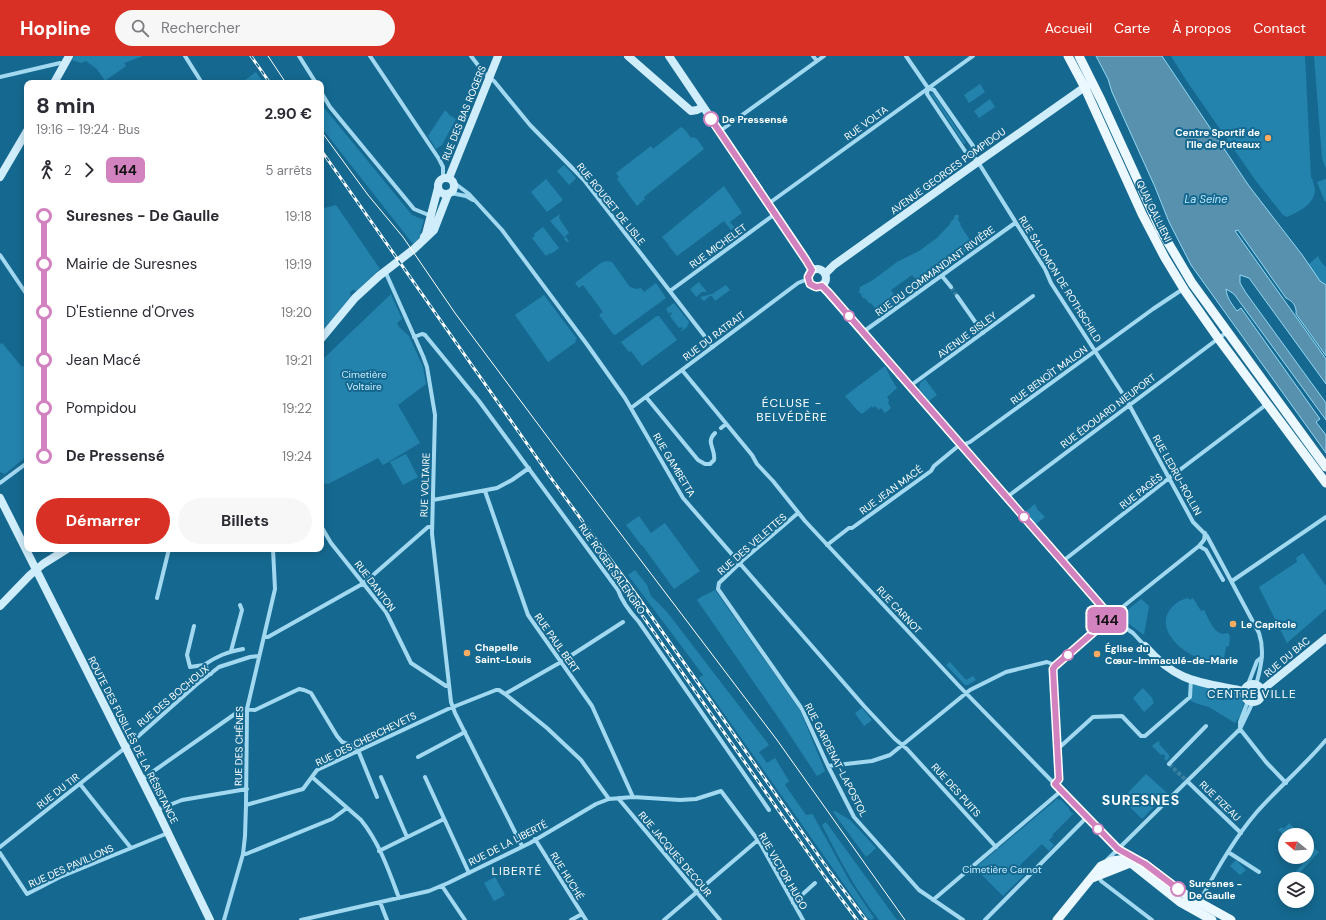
<!DOCTYPE html>
<html lang="fr">
<head>
<meta charset="utf-8">
<style>
  :root { --surface:#fff; --page:#f7f7f7; --text:#2b2b33; --muted:#7c7c81; --accent:#d93025 }
  body { margin:0; font-family:"DM Sans",sans-serif; background:var(--page); color:var(--text); height:100vh; display:flex; flex-direction:column; font-size:15px; white-space:nowrap }
  * { box-sizing:border-box; margin:0 }
  p { font-size:13px; color:var(--muted) }
  .icon { flex:none; width:22px; height:22px; fill:none; stroke:currentColor; stroke-width:2; stroke-linecap:round; stroke-linejoin:round }
  .map { position:relative; flex:1; overflow:hidden }
  .drawer { position:absolute; left:24px; top:24px; width:300px; height:472px; display:flex; flex-direction:column; background:var(--surface); border-radius:8px; box-shadow:0 2px 10px #0003 }
  .drawer>* { flex:none }
  .badge { padding:0 8px; border-radius:6px; font-size:14px; line-height:26px }
  .needle { width:26px; rotate:288deg }
  .buttons { position:absolute; left:1278px; top:772px; display:grid; gap:8px }
  .buttons a { display:grid; place-items:center; width:36px; height:36px; border-radius:50%; background:var(--surface); box-shadow:0 2px 10px #0003; font-size:20px }
  .map>.badge { position:absolute; translate:-50% -50%; box-shadow:0 0 0 2px #fff }
  .legs { display:flex; align-items:center; gap:6px; height:44px; padding:0 12px; font-size:13px }
  .legs p { margin-inline-start:auto }
  .overview { display:flex; align-items:center; justify-content:space-between; height:68px; padding:0 12px }
  h1 { font-size:22px; font-weight:700; line-height:30px }
  .button { display:flex; gap:8px; margin-top:auto; padding:8px 12px }
  .button a { flex:1; height:46px; border-radius:24px; background:var(--accent); color:#fff; font-size:16px; font-weight:700; line-height:46px; text-align:center }
  .button a+a { background:var(--page); color:var(--text) }
  ul { padding:0 12px; list-style:none }
  li { display:flex; align-items:center; gap:14px; height:48px; font-size:15px }
  li i { display:grid; place-items:center; width:6px; height:100%; margin:0 5px; background:currentColor }
  li i::after { content:''; width:10px; height:10px; margin:-5px; border:3px solid; border-radius:50%; background:var(--surface) }
  li p { margin-inline-start:auto }
  li:first-child i { background:linear-gradient(#0000 50%,currentColor 0) }
  li:last-child i { background:linear-gradient(currentColor 50%,#0000 0) }
  header { display:flex; align-items:center; gap:24px; box-sizing:border-box; height:56px; padding:0 20px; background:var(--accent); color:#fff }
  header strong { font-size:19px }
  nav { display:flex; gap:22px; margin-inline-start:auto; font-size:14px }
  .search { width:280px; height:36px; background:var(--page); display:flex; align-items:center; gap:10px; box-sizing:border-box; padding:0 14px; border-radius:22px; color:var(--muted); font-size:15px }
  .map>svg:first-child { display:block }
  .green { fill:#2483ad }
  .water { fill:#5791ad; stroke:#94d7f3 }
  .lines { fill:none; stroke-linecap:round; stroke-linejoin:round }
  .street-tunnel { stroke:#3880a1; stroke-width:4; stroke-dasharray:4 2; stroke-linecap:butt }
  .street { stroke:#a2d9f1; stroke-width:4 }
  .secondary { stroke:#d0edfb; stroke-width:8 }
  .primary { stroke:#ebf8ff; stroke-width:9 }
  .tram { stroke:#fff; stroke-width:1 }
  .rail-casing { stroke:#fff; stroke-width:3 }
  .rail { stroke:#156990; stroke-width:1.5; stroke-dasharray:4.5; stroke-linecap:butt }
  .line-1-casing { stroke:#fff; stroke-width:9 }
  .line-1 { stroke:#d282be; stroke-width:6 }
  .stop-1-dot { fill:#fff; stroke:#d282be; stroke-width:2 }
  .poi-dot { fill:#ffab61; stroke:#156990; stroke-width:1.5 }
  .labels { text-anchor:middle; dominant-baseline:central; stroke-width:4; stroke-linejoin:round; paint-order:stroke }
  .street-label { font-size:10px; fill:#fff; stroke:#156990 }
  .stop-label { font-size:10px; font-weight:bold; fill:#fff; stroke:#156990; text-anchor:start }
  .poi-label { font-size:10px; font-weight:bold; fill:#fff; stroke:#156990; text-anchor:start }
  .park-label { font-size:10px; fill:#c8ecfc; stroke:#156990 }
  .water-label { font-size:11px; font-style:italic; fill:#bae6f9; stroke:#156990 }
  .quarter-label { font-size:12px; letter-spacing:1px; fill:#fff; stroke:#156990 }
  .district-label { font-size:14px; font-weight:bold; letter-spacing:1px; fill:#fff; stroke:#156990 }
</style>
</head>
<body>
<header>
<strong>Hopline</strong>
<div class="search"><svg class="icon" aria-label="search" viewBox="0 0 24 24"><circle cx="10" cy="10" r="6"/><path d="M15 15l6 6"/></svg>Rechercher</div>
<nav><a>Accueil</a><a>Carte</a><a>À propos</a><a>Contact</a></nav>
</header>
<div class="map">
<svg width="1326" height="864" viewBox="0 0 1326 864">
  <rect width="100%" height="100%" fill="#156990"/>
  <path class="green" d="M74,0H143L124,7L126,10L105,25L97,13L86,5L81,7L72,4Z
    M1171,0H1305L1311,122H1312C1313,126 1315,131 1315,134C1314,149 1298,156 1287,161L1283,159L1256,125L1186,24Z
    M1314,0H1326V120V113L1322,102Z
    M256,16L262,25L259,27H241Z
    M980,28L985,36L969,47L964,39Z
    M933,37L966,87L964,88L931,38Z
    M990,43L995,51L979,62L974,55Z
    M321,48L412,159L424,164L420,177L422,179L413,188L321,71Z
    M445,54L448,57V58L456,63L442,89L436,93L428,80Z
    M681,71L685,74L691,82L693,81L697,83L704,93L644,141L645,143L637,150L617,123L619,121L616,117L651,90L653,93Z
    M564,109L576,122L569,129L557,115Z
    M546,123L563,144L547,156L531,136Z
    M1326,123V145L1325,146L1317,126Z
    M724,130L742,157L730,166L735,172L731,174L724,165L677,200L668,189L669,187L668,188L662,181Z
    M336,149L380,213L357,235L353,234L350,236L351,241L321,277V153Z
    M560,158L559,162L569,177L565,180L569,185L567,186L564,183L565,182L550,165Z
    M955,159H959L958,164L961,168L960,169L974,190L956,202L952,199L946,201L947,204L943,207L945,210L920,229L912,219L891,234L898,245L880,258L871,247L870,248L865,242L864,243L861,239L862,238L859,237L860,231L873,224L897,206L919,195L937,182L951,167L950,166L954,163Z
    M543,171L559,192L551,198L550,197L546,200L532,182L535,180L534,178Z
    M1318,200L1321,206L1326,211V229L1320,225L1308,209Z
    M606,205L612,206L630,231L636,233L641,232L644,236L656,227L666,242L615,279H614L599,259L603,256L583,229L579,232L575,227L601,207Z
    M699,226L707,236H702L696,241L690,233Z
    M726,229L730,234L715,245L712,240H710L704,245L700,241L712,238Z
    M391,238L402,263L397,267L399,271L409,280L423,311L426,328L398,349L420,387L383,409L378,402L328,428L321,427V305Z
    M544,239L577,283L575,284L576,286L548,306L515,259Z
    M674,247L689,266L687,271L682,275L681,274L683,273L682,271L679,272L670,260L672,257L671,256L669,258L666,253Z
    M657,260H659L677,284L642,310L631,295L629,296L621,286Z
    M2,287L22,311L26,308L27,309V400L5,418L0,416V288Z
    M885,310L892,324L897,332L887,341L889,344L888,347L891,352L885,357L881,352L879,354L875,350L873,352L872,350L862,358L857,354L845,340Z
    M925,323L937,339L929,345L919,333L920,327Z
    M406,398L418,421L403,429L390,406Z
    M1035,448L1037,453L1045,461L1036,468L1025,456Z
    M639,460L651,477L665,467L700,515L674,533L642,489H641L626,469Z
    M1303,497L1326,530V553L1287,587L1259,531L1297,506L1296,502Z
    M635,514L647,529L651,540L667,556L769,689L759,696L767,707L775,702L789,725L785,729L806,759L812,758L813,759L850,826L874,862L871,864L867,861L699,622L703,619L628,519Z
    M715,534L800,654L825,715L817,720L782,667L697,544C702,539 709,538 715,534Z
    M1188,542L1190,544L1193,542L1201,555L1204,554C1209,563 1215,582 1228,577L1230,580L1229,590L1226,591L1224,603L1212,601L1211,604C1188,604 1151,574 1172,551C1177,546 1182,543 1188,542Z
    M1141,543L1149,550L1144,579L1121,562V559Z
    M950,606L966,624L973,620L976,624L968,629H965L946,609Z
    M1193,628L1239,639L1244,648L1240,660L1235,667L1209,651L1198,648L1187,643L1192,638Z
    M1143,632L1153,643L1152,644L1154,647L1144,656L1133,642Z
    M862,652L872,664L864,670L855,657Z
    M1158,685L1160,687L1159,688L1169,699V702L1166,705L1164,702L1166,701L1163,698L1161,699L1152,690Z
    M1146,718L1166,736V738L1142,763L1122,743Z
    M1057,743L1061,744L1069,752V754L1072,757H1074L1052,779L1053,780L1049,784L1054,789L1049,795L1042,788L1020,809L1027,816L1003,840L975,812Z
    M835,755L850,764L876,792L866,801L833,756Z
    M826,766L897,864H879C856,835 839,802 822,769Z
    M1289,767L1301,779H1285V780L1278,774L1282,771L1284,773Z
    M1307,785L1319,796L1294,823H1289L1309,801L1307,800Z
    M1236,804L1246,814L1240,819L1230,810Z
    M495,821L505,839L494,845L484,827Z"/>
  <path class="water" d="M1096,0H1162L1249,130L1303,200L1320,225L1326,229V300L1296,258C1297,251 1293,245 1286,242L1238,174L1235,175L1326,303V328L1249,222L1240,219V227L1246,237L1326,347V364L1234,238L1226,233C1227,242 1231,247 1237,255L1241,252L1320,363L1316,366L1326,379V397L1191,209L1169,166L1155,131L1112,36L1108,23Z"/>
  <g class="lines">
    <path class="street-tunnel" d="M951,231L957,240
      M1169,708L1188,726"/>
    <path class="street" d="M185,0L202,27
      M299,0L316,27
      M370,0L439,103L443,111V122
      M471,0L484,17L494,25L530,69L584,124L713,291
      M813,0L817,5
      M906,0L928,32L927,38L965,95L969,98H972L978,106L1045,213L1051,227L1126,343L1193,466L1207,480L1259,577C1265,595 1261,611 1256,629
      M0,21L60,7L64,9
      M928,32L934,34L973,90L972,98
      M321,36L330,51L414,153L431,160
      M720,75L824,0
      M453,126L469,138L502,174L586,287L625,342L683,442L864,650L895,683L907,693L996,791
      M451,137L466,140L473,144
      M768,148L973,0
      M0,199L27,239
      M385,215L423,300L427,311L435,359L432,478L451,646L455,657L522,790
      M942,220L951,231
      M670,235L775,158
      M957,240L983,277
      M863,276L1015,167
      M414,281L422,278L425,279L479,345L618,534C622,546 630,556 639,566L769,754
      M682,314L752,399L757,408L773,425L805,465L960,631L1118,793L1125,802
      M910,330L1033,240
      M646,341L698,404L705,408H710L714,404C716,392 705,387 715,377
      M631,352L798,227L808,223
      M721,372L726,368
      M0,427L27,407
      M485,435L528,559L592,650L633,741
      M1007,441L1227,276
      M433,444L497,432L512,424L529,412
      M798,457L743,504L719,527L718,533L802,653L828,710L854,761L919,834L963,864
      M321,470L331,487L386,556L411,607L446,630L449,629
      M827,489L849,472H852L931,415L934,410L957,391L970,386L1153,253L1180,235H1185
      M1199,490L1206,494L1223,524
      M1063,505L1173,419L1267,348
      M1232,525L1326,461
      M157,542L169,493
      M1106,555L1118,567L1133,577L1145,590
      M194,570L187,599L190,611L204,609L211,618
      M264,581H268L364,527L428,471H432
      M231,595L242,554L240,549
      M204,609C217,600 227,596 243,593
      M1247,631L1257,605L1262,601
      M505,638L561,606L623,566
      M1240,673L1266,706L1286,727
      M1240,673V666L1248,645
      M1058,691L1061,690L1093,661L1122,660L1141,680H1145L1190,641L1191,624
      M358,694L377,741
      M418,701L465,676
      M1169,708L1206,670
      M828,710L872,705L890,699L970,634L1006,616L1047,606L1055,609
      M312,721L361,764C379,786 389,815 399,842
      M381,721L407,781
      M425,721L469,817
      M141,724L242,653L255,654L299,633L304,634L311,637L337,680L342,686L361,693
      M1188,726L1241,777
      M80,728L131,792
      M1055,728L1059,723L1053,613L1055,609L1115,557L1199,490L1204,484L1205,477
      M618,742L720,864
      M246,749L303,733L317,714L448,653L496,634H499L505,638L547,672L581,704L609,743
      M157,754L182,744L247,733
      M535,783L586,864
      M0,791L125,692L196,629L219,611L250,601L259,600
      M1120,794L1136,802
      M379,795L444,763
      M1228,796L1259,816
      M0,797L27,838L60,821L168,777
      M243,798H246L332,763L347,752
      M1107,804L1240,673L1253,646
      M1099,820L1101,825L1152,864
      M442,830L465,864
      M933,844L1061,735
      M380,846L387,864
      M793,847L815,827
      M1199,847C1215,816 1233,784 1256,757C1278,732 1304,710 1326,684
      M224,864L243,798L245,780L246,749L247,653L275,533L273,493
      M301,864L429,835L448,827L530,787L596,748L609,743L633,741L680,744L696,743L721,735L760,787L803,864
      M571,864L582,858
      M664,864L758,784
      M985,864L1087,761"/>
    <path class="secondary" d="M628,0L691,55L697,54L703,51
      M669,0L804,200L812,214
      M54,27L69,0
      M0,121L27,75
      M438 130a8 8 0 1 1 16 0a8 8 0 1 1-16 0Z
      M449,122L498,0
      M424,181L426,178L438,132
      M808 222a9 9 0 1 1 18 0a9 9 0 1 1-18 0Z
      M825,218L834,209L968,113L1089,28
      M822,230L1106,555
      M321,283L355,242L379,220L414,193L434,174L448,138
      M0,442L157,754L210,864
      M0,550L30,519L43,508L67,493
      M1145,590C1177,627 1199,626 1244,635
      M1244 637a9 9 0 1 1 18 0a9 9 0 1 1-18 0Z
      M1261,635L1326,582"/>
    <path class="primary" d="M1068,0L1084,30L1142,158L1165,202L1185,235L1218,282L1326,427
      M1079,0L1101,44L1160,173L1192,227L1326,411
      M1126,803L1180,846L1212,864
      M1092,822L1130,807
      M1057,864L1101,810L1112,805L1126,803L1132,804L1145,808L1186,839L1231,864"/>
    <path class="tram" d="M268,0L286,27
      M321,75L368,139L403,181L455,257L564,403L777,684L905,864"/>
    <defs>
      <path id="rail" d="M251,0L270,27
        M321,94L551,422L638,541L830,816L866,864
        M607,509L825,821L857,864"/>
    </defs>
    <use href="#rail" class="rail-casing"/>
    <use href="#rail" class="rail"/>
  </g>
  <g class="lines">
    <defs>
      <path id="line-1" d="M711,63L806,204L812,214L808,221L810,228L816,231L822,230L829,237L1111,561L1055,610L1053,613L1059,723L1055,728L1118,793L1145,808L1178,833"/>
    </defs>
    <use href="#line-1" class="line-1-casing"/>
    <use href="#line-1" class="line-1"/>
  </g>
  <g class="stop-1-dot">
    <circle cx="711" cy="63" r="7"/>
    <circle cx="849" cy="260" r="5"/>
    <circle cx="1024" cy="461" r="5"/>
    <circle cx="1068" cy="599" r="5"/>
    <circle cx="1098" cy="773" r="5"/>
    <circle cx="1178" cy="833" r="7"/>
  </g>
  <g class="poi-dot">
    <circle cx="1268" cy="82" r="4"/>
    <circle cx="1233" cy="568" r="4"/>
    <circle cx="467" cy="597" r="4"/>
    <circle cx="1097" cy="598" r="4"/>
  </g>
  <g class="labels">
    <g class="street-label">
      <text transform="translate(464 57) rotate(-68)">RUE DES BAS ROGERS</text>
      <text transform="translate(866 67) rotate(-36)">RUE VOLTA</text>
      <text transform="translate(948 115) rotate(-36)">AVENUE GEORGES POMPIDOU</text>
      <text transform="translate(611 148) rotate(51)">RUE ROUGET DE LISLE</text>
      <text transform="translate(1154 155) rotate(64)">QUAI GALLIENI</text>
      <text transform="translate(718 190) rotate(-36)">RUE MICHELET</text>
      <text transform="translate(935 215) rotate(-36)">RUE DU COMMANDANT RIVIÈRE</text>
      <text transform="translate(1060 223) rotate(58)">RUE SALOMON DE ROTHSCHILD</text>
      <text transform="translate(967 279) rotate(-36)">AVENUE SISLEY</text>
      <text transform="translate(714 280) rotate(-37)">RUE DU RATRAIT</text>
      <text transform="translate(1049 319) rotate(-36)">RUE BENOÎT MALON</text>
      <text transform="translate(1108 355) rotate(-37)">RUE ÉDOUARD NIEUPORT</text>
      <text transform="translate(674 409) rotate(59)">RUE GAMBETTA</text>
      <text transform="translate(1177 419) rotate(61)">RUE LEDRU-ROLLIN</text>
      <text transform="translate(425 429) rotate(-88)">RUE VOLTAIRE</text>
      <text transform="translate(891 434) rotate(-36)">RUE JEAN MACÉ</text>
      <text transform="translate(1141 435) rotate(-38)">RUE PAGÈS</text>
      <text transform="translate(752 488) rotate(-41)">RUE DES VELETTES</text>
      <text transform="translate(612 513) rotate(55)">RUE ROGER SALENGRO</text>
      <text transform="translate(375 530) rotate(53)">RUE DANTON</text>
      <text transform="translate(899 554) rotate(47)">RUE CARNOT</text>
      <text transform="translate(557 587) rotate(55)">RUE PAUL BERT</text>
      <text transform="translate(1287 601) rotate(-40)">RUE DU BAC</text>
      <text transform="translate(173 640) rotate(-40)">RUE DES BOCHOUX</text>
      <text transform="translate(366 683) rotate(-26)">RUE DES CHERCHEVETS</text>
      <text transform="translate(133 684) rotate(63)">ROUTE DES FUSILLÉS DE LA RÉSISTANCE</text>
      <text transform="translate(239 690) rotate(-89)">RUE DES CHÊNES</text>
      <text transform="translate(836 704) rotate(63)">RUE GARDENAT-LAPOSTOL</text>
      <text transform="translate(956 734) rotate(48)">RUE DES PUITS</text>
      <text transform="translate(58 735) rotate(-38)">RUE DU TIR</text>
      <text transform="translate(1220 745) rotate(44)">RUE FIZEAU</text>
      <text transform="translate(508 787) rotate(-27)">RUE DE LA LIBERTÉ</text>
      <text transform="translate(675 798) rotate(50)">RUE JACQUES DECOUR</text>
      <text transform="translate(71 810) rotate(-24)">RUE DES PAVILLONS</text>
      <text transform="translate(783 815) rotate(60)">RUE VICTOR HUGO</text>
      <text transform="translate(567 820) rotate(58)">RUE HUCHÉ</text>
    </g>
    <g class="stop-label">
      <text x="722" y="63">De Pressensé</text>
      <text x="1189" y="827">Suresnes -<tspan x="1189" dy="12">De Gaulle</tspan></text>
    </g>
    <g class="poi-label">
      <text x="1260" y="76" text-anchor="end">Centre Sportif de<tspan x="1260" dy="12">l'Ile de Puteaux</tspan></text>
      <text x="1241" y="568">Le Capitole</text>
      <text x="475" y="591">Chapelle<tspan x="475" dy="12">Saint-Louis</tspan></text>
      <text x="1105" y="592">Église du<tspan x="1105" dy="12">Cœur-Immaculé-de-Marie</tspan></text>
    </g>
    <g class="park-label">
      <text x="364" y="318">Cimetière<tspan x="364" dy="12">Voltaire</tspan></text>
      <text x="1002" y="813">Cimetière Carnot</text>
    </g>
    <g class="water-label">
      <text x="1206" y="143">La Seine</text>
    </g>
    <g class="quarter-label">
      <text x="792" y="347">ÉCLUSE -<tspan x="792" dy="14">BELVÉDÈRE</tspan></text>
      <text x="1252" y="638">CENTRE VILLE</text>
      <text x="517" y="815">LIBERTÉ</text>
    </g>
    <g class="district-label">
      <text x="1141" y="744">SURESNES</text>
    </g>
  </g>
</svg>
<div class="buttons">
<a><svg class="needle" viewBox="-14 -14 28 28"><path d="M0-13l5 13h-10z" fill="#e53935"/><path d="M0 13l5-13h-10z" fill="#7c7c81"/></svg></a>
<a><svg class="icon" aria-label="layers" viewBox="0 0 24 24"><path d="M12 4l9 5-9 5-9-5zM3 14l9 5 9-5"/></svg></a>
</div>
<b class="badge" style="left:1107px;top:564px;background:#d282be;color:#111">144</b>
<section class="drawer">
<div class="overview"><div><h1>8 min</h1><p>19:16 – 19:24 · Bus</p></div><b>2.90 €</b></div>
<div class="legs"><svg class="icon" aria-label="walk" viewBox="0 0 24 24"><circle cx="13" cy="4" r="2"/><path d="M13 8l-2 6 4 7M11 14l-3 7M7 12l3-4h3l4 4"/></svg>2<svg class="icon" aria-label="forward" viewBox="0 0 24 24"><path d="M9 5l7 7-7 7"/></svg><b class="badge" style="background:#d282be;color:#111">144</b><p>5 arrêts</p></div>
<ul>
<li><i style="color:#d282be"></i><b>Suresnes - De Gaulle</b><p>19:18</p></li>
<li><i style="color:#d282be"></i><span>Mairie de Suresnes</span><p>19:19</p></li>
<li><i style="color:#d282be"></i><span>D'Estienne d'Orves</span><p>19:20</p></li>
<li><i style="color:#d282be"></i><span>Jean Macé</span><p>19:21</p></li>
<li><i style="color:#d282be"></i><span>Pompidou</span><p>19:22</p></li>
<li><i style="color:#d282be"></i><b>De Pressensé</b><p>19:24</p></li>
</ul>
<div class="button"><a>Démarrer</a><a>Billets</a></div>
</section>
</div>
</body>
</html>
